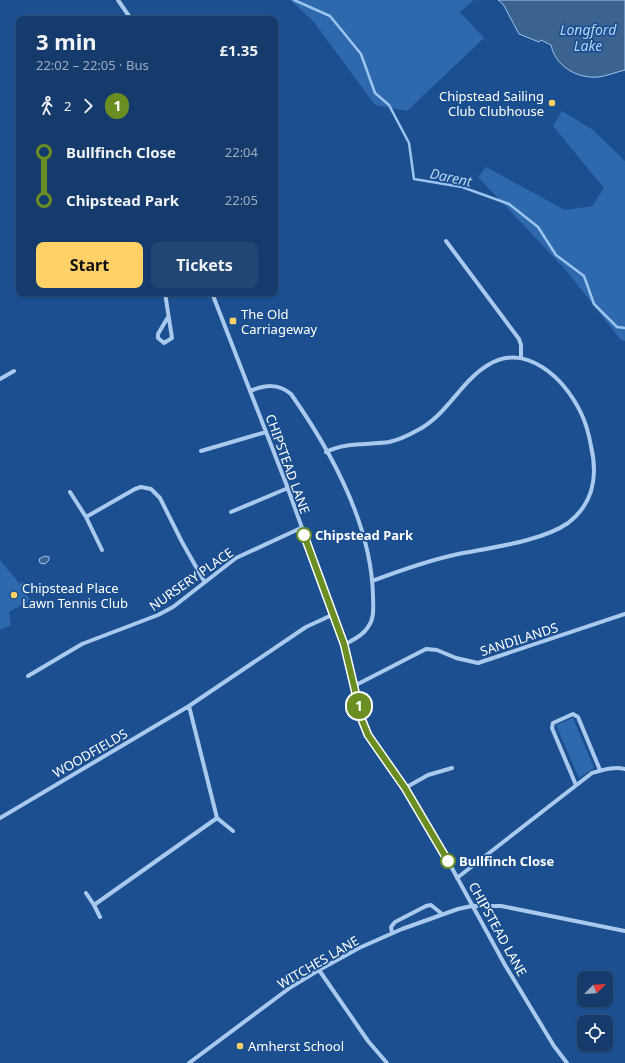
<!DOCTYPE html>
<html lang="en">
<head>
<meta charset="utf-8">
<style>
  :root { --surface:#143b6b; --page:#214673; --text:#f1f3f6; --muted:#9dadc1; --line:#33557e; --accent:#ffd166 }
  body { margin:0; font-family:"Noto Sans",sans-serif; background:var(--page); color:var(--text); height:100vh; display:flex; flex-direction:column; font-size:15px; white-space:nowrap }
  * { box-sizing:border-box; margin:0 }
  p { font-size:13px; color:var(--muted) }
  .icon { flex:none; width:22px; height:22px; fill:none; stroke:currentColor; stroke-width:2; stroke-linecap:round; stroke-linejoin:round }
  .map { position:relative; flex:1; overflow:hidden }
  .panel { position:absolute; left:16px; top:16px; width:262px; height:280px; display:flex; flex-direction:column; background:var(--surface); border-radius:8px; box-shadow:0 1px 3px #0004,0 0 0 1px var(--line) }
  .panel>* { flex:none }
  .badge { padding:0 8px; border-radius:13px; font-size:14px; line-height:26px }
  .needle { width:26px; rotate:66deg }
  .tools { position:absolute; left:577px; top:971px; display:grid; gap:8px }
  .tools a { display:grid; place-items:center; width:36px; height:36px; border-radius:8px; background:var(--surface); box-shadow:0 1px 3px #0004,0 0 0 1px var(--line); font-size:20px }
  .map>.badge { position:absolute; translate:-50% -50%; box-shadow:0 0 0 2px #fff }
  .legs { display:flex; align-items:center; gap:6px; height:44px; padding:0 20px; font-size:13px }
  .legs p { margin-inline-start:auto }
  .headline { display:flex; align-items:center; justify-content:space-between; height:68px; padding:0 20px }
  h1 { font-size:22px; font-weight:700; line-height:30px }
  .action { display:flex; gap:8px; margin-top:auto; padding:8px 20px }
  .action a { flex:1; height:46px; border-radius:8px; background:var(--accent); color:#111; font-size:16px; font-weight:700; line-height:46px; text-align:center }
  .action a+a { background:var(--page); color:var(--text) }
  ul { padding:0 20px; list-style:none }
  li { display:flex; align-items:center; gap:14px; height:48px; font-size:15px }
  li i { display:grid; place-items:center; width:6px; height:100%; margin:0 5px; background:currentColor }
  li i::after { content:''; width:10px; height:10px; margin:-5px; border:3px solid; border-radius:50%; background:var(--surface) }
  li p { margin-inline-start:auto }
  li:first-child i { background:linear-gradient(#0000 50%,currentColor 0) }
  li:last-child i { background:linear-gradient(currentColor 50%,#0000 0) }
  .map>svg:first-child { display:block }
  .green { fill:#2e69ad }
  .water { fill:#3c6290; stroke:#9cc4f0 }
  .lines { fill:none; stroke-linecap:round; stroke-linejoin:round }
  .stream { stroke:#9cc4f0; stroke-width:2.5 }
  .street { stroke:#a9c9ee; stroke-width:4 }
  .line-1-casing { stroke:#fff; stroke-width:9 }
  .line-1 { stroke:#6b8e23; stroke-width:6 }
  .poi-dot { fill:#ffd166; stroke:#1b4f8f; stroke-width:1.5 }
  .stop-1-dot { fill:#fff; stroke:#6b8e23; stroke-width:2 }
  .labels { text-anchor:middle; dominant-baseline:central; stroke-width:3.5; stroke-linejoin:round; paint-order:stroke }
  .poi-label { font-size:13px; fill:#fff; stroke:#1b4f8f; text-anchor:start }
  .street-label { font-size:13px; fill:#fff; stroke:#1b4f8f }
  .stop-label { font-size:13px; font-weight:bold; fill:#fff; stroke:#1b4f8f; text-anchor:start }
  .water-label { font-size:14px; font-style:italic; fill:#b5d3f5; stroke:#1b4f8f }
</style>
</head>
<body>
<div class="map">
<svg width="625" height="1063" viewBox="0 0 625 1063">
  <rect width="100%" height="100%" fill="#1b4f8f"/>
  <path class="green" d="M290,0H474L460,12L484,38L407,111L375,105L313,21Z
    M562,111L593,130L625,161V341L621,340L565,269L478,177L486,167L565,210L592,206L604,188L553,126Z
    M0,560L20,584L22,582L25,585L24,590L30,600L9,612L11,625L0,630Z
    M573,718L594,768L579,778L556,725Z"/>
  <path class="water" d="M498,0H625V70C616,72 607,76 598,77C576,79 555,65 551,45L541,40L539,42L519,34L503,4Z
    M45,556L49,557V560L45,564L40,563L39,559Z"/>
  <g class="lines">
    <path class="stream" d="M294,0L330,16L361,54L375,93L389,105L409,143L414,179L462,187L509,204L538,227L556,255L584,276L594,304L617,327L625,328"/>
    <path class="street" d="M118,0L131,19
      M446,241L519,339L521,345V358
      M165,293L172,338L164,343L158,338V334L168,317
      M212,293L287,486L344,645L362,719L368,735L405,788L436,839L505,965L554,1046L567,1063
      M0,379L14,371
      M250,391C265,385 278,383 291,394C331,451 371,523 373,595C373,606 375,618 368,627C363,636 352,640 344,645
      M201,451L266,432
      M326,452C346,442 368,445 389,442C399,440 409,435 418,430C447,415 461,381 488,365C527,341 565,380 581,413C586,423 589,435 591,446C598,476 593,504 568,523C541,542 487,548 454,555C426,561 399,571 372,581
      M70,492L86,517L102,550
      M231,512L288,488
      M86,517L135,489L141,487L151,489L160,498L182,542L204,581
      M28,676L82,644L158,615L173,607L236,558L301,528
      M354,686L426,649L437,650L456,658L478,663L625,614
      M576,785L552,728L553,723L573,714L578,717L600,770
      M405,788L428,775L452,768
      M0,818L189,706
      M217,818L233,831
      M457,878L592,773C602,770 615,766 625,769
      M86,893L94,905
      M100,917L94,905L217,818L189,706L306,627L332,615
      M392,933L391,927L395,922L426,906L431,905L442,914
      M319,970L368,1041L387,1063
      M189,1063L291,987L319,970L359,948L402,929L458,909L472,906H501L625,931"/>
  </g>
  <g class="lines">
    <defs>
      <path id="line-1" d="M304,535L344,644L362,720L368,735L405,788L448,861"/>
    </defs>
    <use href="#line-1" class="line-1-casing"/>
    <use href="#line-1" class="line-1"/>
  </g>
  <g class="poi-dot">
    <circle cx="552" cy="103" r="4"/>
    <rect x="229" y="317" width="8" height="8" rx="2"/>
    <circle cx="14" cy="595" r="4"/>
    <circle cx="240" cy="1046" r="4"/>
  </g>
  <g class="stop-1-dot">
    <circle cx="304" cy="535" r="7"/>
    <circle cx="448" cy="861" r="7"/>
  </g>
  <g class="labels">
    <g class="poi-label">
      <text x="544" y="96" text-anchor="end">Chipstead Sailing<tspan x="544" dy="15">Club Clubhouse</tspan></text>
      <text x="241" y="314">The Old<tspan x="241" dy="15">Carriageway</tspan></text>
      <text x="22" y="588">Chipstead Place<tspan x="22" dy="15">Lawn Tennis Club</tspan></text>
      <text x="248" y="1046">Amherst School</text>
    </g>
    <g class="street-label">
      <text transform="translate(288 464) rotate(70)">CHIPSTEAD LANE</text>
      <text transform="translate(191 579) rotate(-35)">NURSERY PLACE</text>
      <text transform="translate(519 639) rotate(-18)">SANDILANDS</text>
      <text transform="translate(90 753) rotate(-30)">WOODFIELDS</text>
      <text transform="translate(498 929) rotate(61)">CHIPSTEAD LANE</text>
      <text transform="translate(318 962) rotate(-30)">WITCHES LANE</text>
    </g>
    <g class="stop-label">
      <text x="315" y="535">Chipstead Park</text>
      <text x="459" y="861">Bullfinch Close</text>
    </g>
    <g class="water-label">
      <text x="588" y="29">Longford<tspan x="588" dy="16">Lake</tspan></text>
      <text transform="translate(451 177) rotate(12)">Darent</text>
    </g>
  </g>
</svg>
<div class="tools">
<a><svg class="needle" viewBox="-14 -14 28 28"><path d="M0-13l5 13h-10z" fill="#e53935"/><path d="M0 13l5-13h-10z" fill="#9dadc1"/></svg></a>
<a><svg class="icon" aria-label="locate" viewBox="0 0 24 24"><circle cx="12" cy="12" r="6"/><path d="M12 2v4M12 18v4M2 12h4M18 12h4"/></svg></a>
</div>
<b class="badge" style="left:359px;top:706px;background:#6b8e23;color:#fff">1</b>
<section class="panel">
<div class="headline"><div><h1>3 min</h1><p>22:02 – 22:05 · Bus</p></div><b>£1.35</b></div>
<div class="legs"><svg class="icon" aria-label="walk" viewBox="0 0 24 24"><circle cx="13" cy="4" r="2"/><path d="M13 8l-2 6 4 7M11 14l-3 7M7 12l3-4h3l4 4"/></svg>2<svg class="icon" aria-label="forward" viewBox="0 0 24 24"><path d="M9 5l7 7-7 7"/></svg><b class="badge" style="background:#6b8e23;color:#fff">1</b></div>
<ul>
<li><i style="color:#6b8e23"></i><b>Bullfinch Close</b><p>22:04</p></li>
<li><i style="color:#6b8e23"></i><b>Chipstead Park</b><p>22:05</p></li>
</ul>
<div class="action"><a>Start</a><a>Tickets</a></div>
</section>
</div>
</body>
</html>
